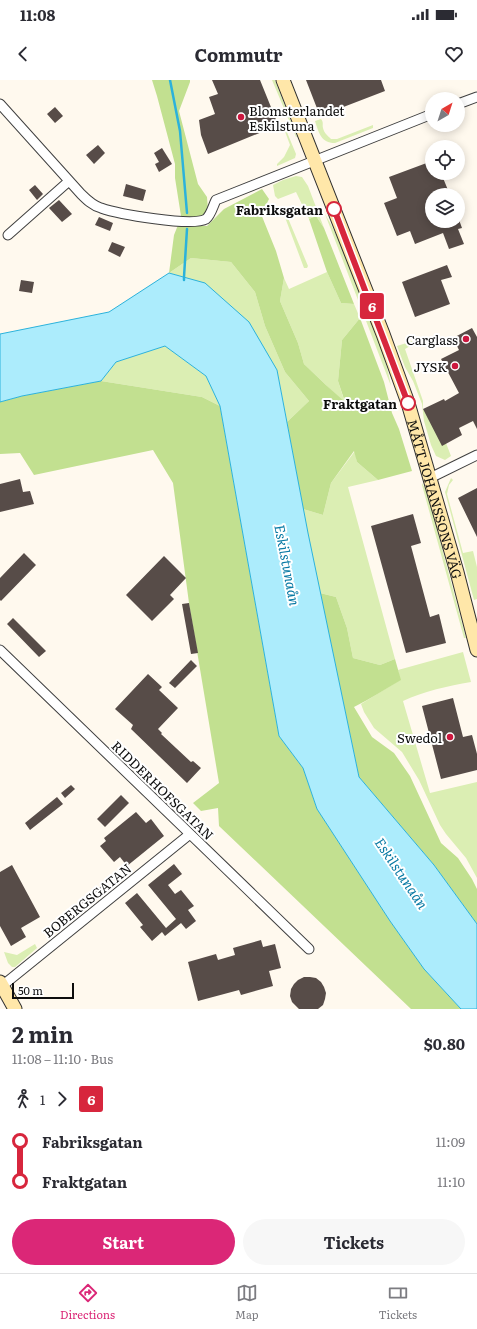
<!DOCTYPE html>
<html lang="en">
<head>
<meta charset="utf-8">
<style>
  :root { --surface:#fff; --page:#f7f7f7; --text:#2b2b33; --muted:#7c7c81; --line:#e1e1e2; --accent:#db2777 }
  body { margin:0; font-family:Literata,serif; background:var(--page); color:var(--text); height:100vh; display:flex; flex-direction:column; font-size:15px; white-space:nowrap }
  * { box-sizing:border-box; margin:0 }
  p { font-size:13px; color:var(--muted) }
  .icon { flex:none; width:22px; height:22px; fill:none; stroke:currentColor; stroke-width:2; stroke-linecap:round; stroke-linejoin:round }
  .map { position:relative; height:929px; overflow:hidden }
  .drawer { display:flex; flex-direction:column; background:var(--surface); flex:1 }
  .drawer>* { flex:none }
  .badge { padding:0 8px; border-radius:3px; font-size:14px; line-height:26px }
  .needle { width:26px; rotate:39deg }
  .buttons { position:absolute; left:425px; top:12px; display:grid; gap:8px }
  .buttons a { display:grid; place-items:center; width:40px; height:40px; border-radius:50%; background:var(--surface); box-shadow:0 2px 10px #0003; font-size:20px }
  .scale { position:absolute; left:12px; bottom:10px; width:62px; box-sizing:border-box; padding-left:4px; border:2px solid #0d0d0d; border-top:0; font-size:11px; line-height:14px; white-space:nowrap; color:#0d0d0d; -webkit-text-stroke:3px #fff; paint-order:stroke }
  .map>.badge { position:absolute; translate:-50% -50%; box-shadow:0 0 0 2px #fff }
  .legs { display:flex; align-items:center; gap:6px; height:44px; padding:0 12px; font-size:13px }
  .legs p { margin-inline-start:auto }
  .head { display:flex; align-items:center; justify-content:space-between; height:68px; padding:0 12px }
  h1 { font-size:22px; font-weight:700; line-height:30px }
  .primary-button { display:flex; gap:8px; margin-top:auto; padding:8px 12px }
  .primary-button a { flex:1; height:46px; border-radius:24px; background:var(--accent); color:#fff; font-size:16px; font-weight:700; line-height:46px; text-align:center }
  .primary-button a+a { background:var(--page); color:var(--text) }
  ul { padding:0 12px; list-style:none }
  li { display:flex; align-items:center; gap:14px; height:40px; font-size:15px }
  li i { display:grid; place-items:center; width:6px; height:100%; margin:0 5px; background:currentColor }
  li i::after { content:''; width:10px; height:10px; margin:-5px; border:3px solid; border-radius:50%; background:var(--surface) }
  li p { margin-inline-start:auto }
  li:first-child i { background:linear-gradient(#0000 50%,currentColor 0) }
  li:last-child i { background:linear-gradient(currentColor 50%,#0000 0) }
  .status { display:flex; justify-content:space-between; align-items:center; height:28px; padding:0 20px; background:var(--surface); direction:ltr }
  .status svg { height:11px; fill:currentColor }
  header { display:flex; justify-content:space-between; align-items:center; height:52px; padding:0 12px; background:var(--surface); font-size:18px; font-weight:700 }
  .tabs { display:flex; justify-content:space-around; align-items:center; height:56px; border-top:1px solid var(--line); background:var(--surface); font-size:11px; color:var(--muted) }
  .tabs a { display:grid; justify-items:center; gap:2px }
  .tabs .on { color:var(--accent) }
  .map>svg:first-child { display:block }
  .green { fill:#dbeeb3 }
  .forest { fill:#c2e090 }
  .water { fill:#acecfc; stroke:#2bb2db }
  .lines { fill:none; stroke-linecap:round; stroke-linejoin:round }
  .stream { stroke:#2bb2db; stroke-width:2.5 }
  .building { fill:#574c48 }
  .street-casing { stroke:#404040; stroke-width:11 }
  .secondary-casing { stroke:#2f2f2f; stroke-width:15 }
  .street { stroke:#fff; stroke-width:9 }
  .secondary { stroke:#ffe7a9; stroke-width:13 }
  .line-1-casing { stroke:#fff; stroke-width:9 }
  .line-1 { stroke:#d7263d; stroke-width:6 }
  .poi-dot { fill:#cc173e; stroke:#fff; stroke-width:1.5 }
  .stop-1-dot { fill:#fff; stroke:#d7263d; stroke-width:2 }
  .labels { text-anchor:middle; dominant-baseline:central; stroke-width:4; stroke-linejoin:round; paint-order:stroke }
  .poi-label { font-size:13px; fill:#0d0d0d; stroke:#fff; text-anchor:end }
  .stop-label { font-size:13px; font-weight:bold; fill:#0d0d0d; stroke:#fff; text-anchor:end }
  .street-label { font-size:13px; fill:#0d0d0d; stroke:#fff }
  .water-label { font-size:14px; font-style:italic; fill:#097aa4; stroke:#fff }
</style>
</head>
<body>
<div class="status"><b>11:08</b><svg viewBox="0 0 49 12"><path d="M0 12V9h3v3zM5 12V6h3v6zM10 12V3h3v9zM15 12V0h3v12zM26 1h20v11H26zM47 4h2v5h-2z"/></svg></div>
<header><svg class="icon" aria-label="back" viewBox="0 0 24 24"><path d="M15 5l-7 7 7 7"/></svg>Commutr<svg class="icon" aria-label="heart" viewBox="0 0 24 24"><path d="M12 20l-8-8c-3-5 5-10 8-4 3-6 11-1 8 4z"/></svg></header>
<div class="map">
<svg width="477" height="929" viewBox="0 0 477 929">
  <rect width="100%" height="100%" fill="#fff9ee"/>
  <path class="green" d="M272,0H275L297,57H296Z
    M321,39C324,43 322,44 323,48C324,53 328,56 331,59H337L373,45V48L335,63C321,63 319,53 315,41Z
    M284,45L296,74L295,78L277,86V84L284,77L290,65L283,46Z
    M296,96L302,97L308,106L324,148L316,136L309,139L296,112L278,119L275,116L273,105L283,100Z
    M285,131L308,186L307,188H304L283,132Z
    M325,134C340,158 349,187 359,213C371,243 386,274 391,306Z
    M191,178L231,182L255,212L265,246L285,292L309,321L287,342L277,290L184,197L169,193Z
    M327,192L341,223L354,224L360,238L342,260L338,301L345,323L326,305L304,284L298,263L280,221L284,198L289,209Z
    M422,258V259L405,269L423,321V329L446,363L451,376L445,380L436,376L431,365L424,341L422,324L413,301L405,287L397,266Z
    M165,266L206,296L220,326L202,317L101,301L116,282Z
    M355,371L357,382L378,400L348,407L395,579L380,585L353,578L347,548L336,517L320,513L303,429L323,435L331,403Z
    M451,398L453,400L449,405L447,414L463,473L473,471L477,487V519L474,520L445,412Z
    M422,403L427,412L466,558H464L422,405Z
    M463,572L471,602C448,606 424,611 403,621L430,713L477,702V798L466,778L446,754L440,745L419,700L402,672L374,648L364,632L361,624L400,600L398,590Z
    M35,864L37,868L15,887H12L8,883L4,872L17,875Z"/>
  <path class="forest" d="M152,0H190V2L179,31L198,104L207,117L208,130L203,136L196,138L181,136L175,98V84L157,16Z
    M262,109L269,119L266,125L259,129L276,171L284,198L280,221L298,263L304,284L326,305L345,322L338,301L342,260L360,238L384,302L392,333L399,349L412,391L378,400L357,382L354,371L331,403L323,435L303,429L287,342L309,321L285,292L265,246L255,212L231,182L191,178L169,193L174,155L178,145L207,146L224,129Z
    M316,136L324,148L354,224L341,223L327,192L309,139Z
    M101,301L202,317L220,326L279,656L303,688L317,729L390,841L424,889L461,929H411L219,746L218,728L201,731L193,723L219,703L189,523L173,403L153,370L34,395L20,373L0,374V322L22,316Z
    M320,513L336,517L347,548L353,578L380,585L395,579L401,600C385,609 370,619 354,627L372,657L394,673L410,696L441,763L458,778L472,799L477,809V844L434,785L359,697Z"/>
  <path class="water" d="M169,193L205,203L249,242L277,290L308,453L359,697L434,785L477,844V929H461L424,889L390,841L317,729L303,688L279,656L220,326L206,296L165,266L116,282L101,301L22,316L0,322V254L109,232Z"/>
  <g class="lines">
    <path class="stream" d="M170,0L180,51L187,133
      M184,200V197L187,149"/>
  </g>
  <path class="building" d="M212,0H260L277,42L273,44L274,47L208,74L201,55L199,40L215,34L209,17L218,14Z
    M306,0H381L385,11L320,36Z
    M55,27L63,36L55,43L47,34Z
    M98,65L105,73L94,84L86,75Z
    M162,68L172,84L159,92L155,84L159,82L154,73Z
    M432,81V93H441L450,115H432V141H458V137L462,148L458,149L464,164L449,169L443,153L415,164L410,151L397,156L384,123L397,118L389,97Z
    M126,104L146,110L143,121L123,116Z
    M35,105L43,114L37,120L29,110Z
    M59,120L72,134L62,142L49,128Z
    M99,137L113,143L110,151L95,145Z
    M112,162L125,167L120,177L108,171Z
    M447,185L452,197L441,200L450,224L415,237L402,202Z
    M21,200L34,202L32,213L19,211Z
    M472,248L477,257V349L473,341L459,348L462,355L442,366L423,329L444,319L445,321L459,313L441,279L459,270L453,258Z
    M20,399L23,412L30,411L34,424L0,432V404Z
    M477,408V457L458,418Z
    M413,434L421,463L411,466L430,537L439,534L446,563L406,573L371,446Z
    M24,473L36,485L1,521L0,520V498Z
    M164,476L186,498L170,515L174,519L152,541L126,515Z
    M189,523L198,573L191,574L182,524Z
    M13,538L46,571L39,577L7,544Z
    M191,580L197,586L175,608L169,603Z
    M148,594L162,607L159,610L178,628L158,649L162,653L161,654L191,682L193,681L201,688L187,703L131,649L133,645L115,629Z
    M453,618L463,657L472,655L477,674V690L441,699L422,626Z
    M71,705L75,709L65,718L61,713Z
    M121,715L129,723L105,747L97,739Z
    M57,717L63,724L30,750L25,743Z
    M136,732L146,743L151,739L164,756L127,786L120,777L114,782L100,766L106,761L104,758Z
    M174,784L182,794L168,805L175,814L181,810L194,826L188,830L196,841L186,849L181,843L165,856L162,852L152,861L140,847L143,845L125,823L137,813L166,848L176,839L148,805Z
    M12,785L40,837L21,848L26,857L11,866L0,846V792Z
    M104,804L109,809L84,830L79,824Z
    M261,860L263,867L275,864L281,888L269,891L273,906L241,915L239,910L198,921L188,882L216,874L218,880L235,875L233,868Z
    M304,897H310L316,898L321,902L324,907L326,913L325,919L323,925L318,929H299L292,922L290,916L291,909L294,904L298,900Z"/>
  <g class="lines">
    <defs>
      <path id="street" d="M0,24L81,114C87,120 93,126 101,128C118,134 192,147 206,139C211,135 213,126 216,120L432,34
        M458,24L477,17
        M8,155L69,101
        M430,398L477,375
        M0,570L309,869
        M2,906L190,754"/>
      <g id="secondary">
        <path id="s1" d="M283,0L383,254L408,323L457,492L477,570"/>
        <path d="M0,902L15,929"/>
      </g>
    </defs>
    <use href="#street" class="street-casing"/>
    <use href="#secondary" class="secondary-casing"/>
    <use href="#street" class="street"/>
    <use href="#secondary" class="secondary"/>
  </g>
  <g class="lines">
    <defs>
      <path id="line-1" d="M334,129L408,323"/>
    </defs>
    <use href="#line-1" class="line-1-casing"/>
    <use href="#line-1" class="line-1"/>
  </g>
  <g class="poi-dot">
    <circle cx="241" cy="37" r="4"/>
    <circle cx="466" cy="259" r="4"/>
    <circle cx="455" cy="286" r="4"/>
    <circle cx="450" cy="657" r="4"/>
  </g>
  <g class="stop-1-dot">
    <circle cx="334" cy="129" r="7"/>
    <circle cx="408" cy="323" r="7"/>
  </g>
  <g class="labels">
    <g class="poi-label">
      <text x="249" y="30" text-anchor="start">Blomsterlandet<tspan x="249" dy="15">Eskilstuna</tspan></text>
      <text x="458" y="259">Carglass</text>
      <text x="447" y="286">JYSK</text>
      <text x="442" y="657">Swedol</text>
    </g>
    <g class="stop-label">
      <text x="323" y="129">Fabriksgatan</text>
      <text x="397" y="323">Fraktgatan</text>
    </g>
    <g class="street-label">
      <text stroke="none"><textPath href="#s1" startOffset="446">MÅTT JOHANSSONS VÄG</textPath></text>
      <text transform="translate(163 710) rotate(44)">RIDDERHOFSGATAN</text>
      <text transform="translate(87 820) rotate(-39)">BOBERGSGATAN</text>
    </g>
    <g class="water-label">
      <text transform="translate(288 485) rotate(79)">Eskilstunaån</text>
      <text transform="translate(402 793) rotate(56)">Eskilstunaån</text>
    </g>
  </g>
</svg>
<div class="buttons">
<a><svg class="needle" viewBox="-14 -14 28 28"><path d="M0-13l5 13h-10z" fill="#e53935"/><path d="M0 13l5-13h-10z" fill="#7c7c81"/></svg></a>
<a><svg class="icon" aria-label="locate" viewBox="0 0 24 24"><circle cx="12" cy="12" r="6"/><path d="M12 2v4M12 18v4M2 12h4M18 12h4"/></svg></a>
<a><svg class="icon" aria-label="layers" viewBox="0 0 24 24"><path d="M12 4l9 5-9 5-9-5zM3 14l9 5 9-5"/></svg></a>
</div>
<div class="scale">50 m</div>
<b class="badge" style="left:372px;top:226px;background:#d7263d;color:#fff">6</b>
</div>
<section class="drawer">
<div class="head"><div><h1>2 min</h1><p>11:08 – 11:10 · Bus</p></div><b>$0.80</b></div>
<div class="legs"><svg class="icon" aria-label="walk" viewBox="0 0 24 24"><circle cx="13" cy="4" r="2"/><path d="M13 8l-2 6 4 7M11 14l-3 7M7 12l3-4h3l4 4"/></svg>1<svg class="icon" aria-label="forward" viewBox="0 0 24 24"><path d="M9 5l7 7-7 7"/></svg><b class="badge" style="background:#d7263d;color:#fff">6</b></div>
<ul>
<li><i style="color:#d7263d"></i><b>Fabriksgatan</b><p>11:09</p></li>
<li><i style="color:#d7263d"></i><b>Fraktgatan</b><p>11:10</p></li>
</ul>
<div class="primary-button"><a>Start</a><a>Tickets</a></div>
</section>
<nav class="tabs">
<a class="on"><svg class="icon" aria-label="directions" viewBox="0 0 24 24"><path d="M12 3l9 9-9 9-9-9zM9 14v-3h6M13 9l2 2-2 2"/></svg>Directions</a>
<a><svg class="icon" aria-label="map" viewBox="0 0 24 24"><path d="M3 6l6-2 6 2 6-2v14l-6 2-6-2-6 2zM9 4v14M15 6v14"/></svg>Map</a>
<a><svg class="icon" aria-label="tickets" viewBox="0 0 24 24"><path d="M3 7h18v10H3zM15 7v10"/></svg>Tickets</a>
</nav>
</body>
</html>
